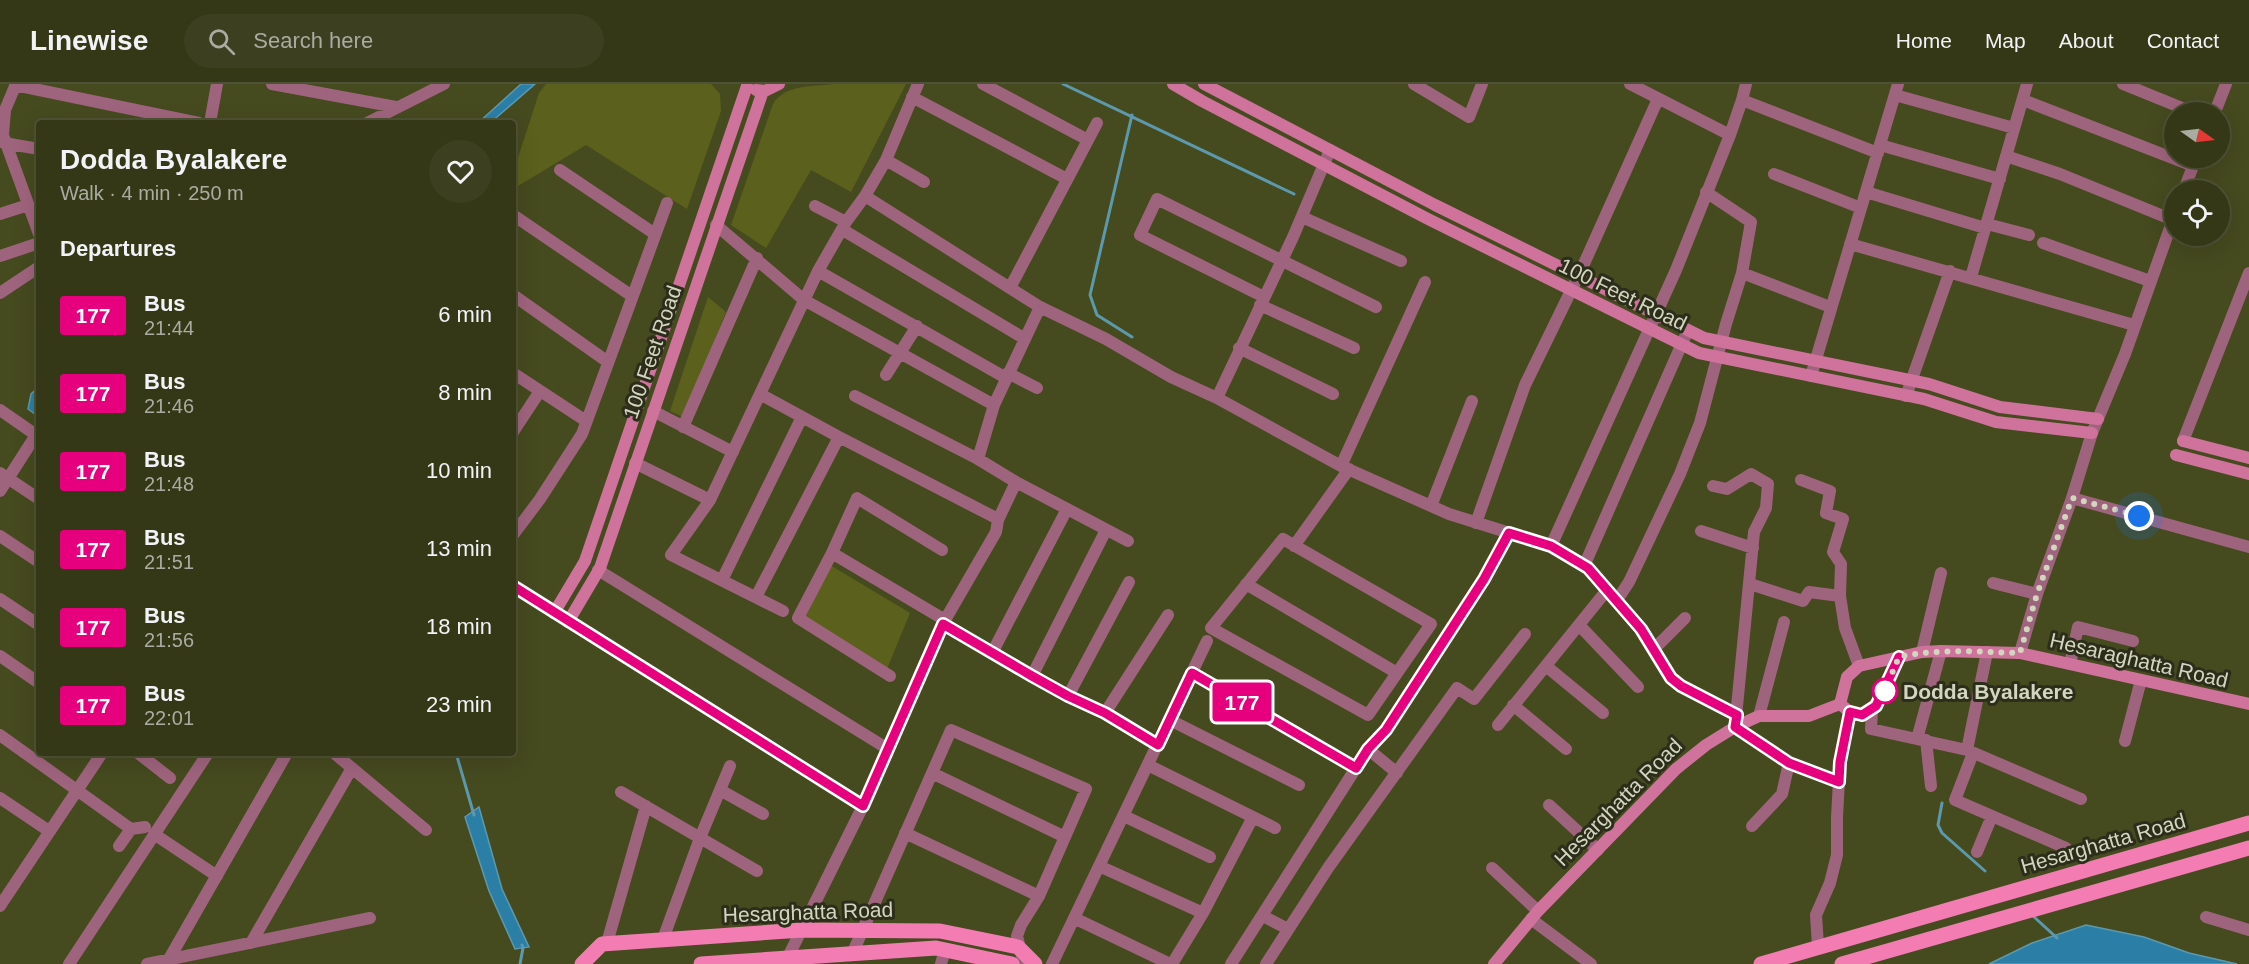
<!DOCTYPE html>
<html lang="en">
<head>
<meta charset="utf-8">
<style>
  :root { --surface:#343817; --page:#3c3f20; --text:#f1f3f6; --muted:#a9aca1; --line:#4e5236 }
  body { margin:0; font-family:Arial,sans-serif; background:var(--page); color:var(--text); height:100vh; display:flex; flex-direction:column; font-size:22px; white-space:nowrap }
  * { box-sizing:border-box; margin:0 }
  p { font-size:20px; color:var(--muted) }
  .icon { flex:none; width:33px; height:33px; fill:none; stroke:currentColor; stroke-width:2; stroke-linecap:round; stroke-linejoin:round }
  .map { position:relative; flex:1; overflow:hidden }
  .panel { position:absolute; left:36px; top:36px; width:480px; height:636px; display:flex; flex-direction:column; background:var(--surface); border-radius:6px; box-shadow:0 6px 24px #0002,0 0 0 2px var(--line) }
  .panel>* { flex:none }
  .badge { padding:0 12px; border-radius:4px; font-size:21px; line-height:39px }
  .needle { width:39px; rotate:104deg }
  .buttons { position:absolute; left:2164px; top:18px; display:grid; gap:12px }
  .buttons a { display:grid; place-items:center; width:66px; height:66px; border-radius:50%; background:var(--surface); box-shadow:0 6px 24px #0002,0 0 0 2px var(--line); font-size:30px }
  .you { position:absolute; width:30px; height:30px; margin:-15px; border:4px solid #fff; border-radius:50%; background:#1a73e8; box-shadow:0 0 0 9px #1a73e833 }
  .map>.badge { position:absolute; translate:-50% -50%; box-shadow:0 0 0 3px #fff }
  h2 { padding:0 24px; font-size:22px; line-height:54px }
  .round { display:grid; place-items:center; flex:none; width:63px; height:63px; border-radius:32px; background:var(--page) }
  .headline { display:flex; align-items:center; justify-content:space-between; height:102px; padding:0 24px }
  h1 { font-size:28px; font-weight:700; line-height:45px }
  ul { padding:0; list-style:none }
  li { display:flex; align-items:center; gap:18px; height:78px; padding:0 24px }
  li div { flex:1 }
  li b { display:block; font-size:22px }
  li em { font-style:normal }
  li .badge { min-width:66px; font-weight:700; text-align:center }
  header { display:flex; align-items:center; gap:36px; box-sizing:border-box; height:84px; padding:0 30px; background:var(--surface); border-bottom:2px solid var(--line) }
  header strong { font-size:28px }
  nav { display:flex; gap:33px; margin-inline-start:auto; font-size:21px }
  .search { width:420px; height:54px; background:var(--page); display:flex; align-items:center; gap:15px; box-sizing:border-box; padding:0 21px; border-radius:33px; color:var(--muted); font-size:22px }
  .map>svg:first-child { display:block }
  .green { fill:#5c601d }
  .water { fill:#2b7fa6; stroke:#5d99ad; stroke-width:1.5 }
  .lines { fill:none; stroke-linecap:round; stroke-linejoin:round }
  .stream { stroke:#5d99ad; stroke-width:3 }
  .minor { stroke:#9f647d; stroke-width:12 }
  .tertiary { stroke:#9f647d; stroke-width:12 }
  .secondary { stroke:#cf739c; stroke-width:12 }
  .primary { stroke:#f37db3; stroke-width:15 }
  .line-casing { stroke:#fff; stroke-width:14 }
  .line { stroke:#e6007e; stroke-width:9 }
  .walk { stroke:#d3d6be; stroke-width:6; stroke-dasharray:0 10.8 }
  .stop-dot { fill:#fff; stroke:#e6007e; stroke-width:3 }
  .labels { text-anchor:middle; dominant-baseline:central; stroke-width:6; stroke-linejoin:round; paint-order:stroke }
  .street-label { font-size:21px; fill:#d3d6be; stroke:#2c2e1b }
  .stop-label { font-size:21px; font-weight:bold; fill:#d3d6be; stroke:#2c2e1b; text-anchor:start }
</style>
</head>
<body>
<header>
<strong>Linewise</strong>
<div class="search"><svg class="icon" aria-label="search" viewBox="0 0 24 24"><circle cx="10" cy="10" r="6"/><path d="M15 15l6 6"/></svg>Search here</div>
<nav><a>Home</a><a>Map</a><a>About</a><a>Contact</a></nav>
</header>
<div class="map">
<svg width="2249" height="880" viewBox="0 0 2249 880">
  <rect width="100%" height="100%" fill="#464a1f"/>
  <path class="green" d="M546,0H711L720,10L721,27L687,125L586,61L513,105V89L539,9Z
    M833,0H906L851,108L811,86L766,164L731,141L773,20C785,0 812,3 833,0Z
    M708,213L726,228L683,333L670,327Z
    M830,481L910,529L887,585L805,534Z"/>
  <path class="water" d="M521,0H535L490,39H478Z
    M39,303V333L28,325L31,310Z
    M479,723L502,805L529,863L515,865L489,807L465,733Z
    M2086,841L2144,853L2189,869L2237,880H1989L2032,859Z"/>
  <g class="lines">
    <path class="stream" d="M1063,0L1294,110
      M1132,253L1097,231L1090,211L1132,31
      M456,669L474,731
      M1942,719L1938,741L1942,749L1985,787
      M2033,832L2057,854
      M520,880L523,864L522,861"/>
    <path class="minor" d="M16,0L5,26L3,51L39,150
      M272,0L396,23
      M983,0L1088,56
      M1414,0L1469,33L1482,0
      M1630,0L1730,51
      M2123,0L2192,28
      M15,1L199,39
      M1895,11L2014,44
      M912,13L1067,95
      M1742,16L1878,69
      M2023,16L2193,82
      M210,39L217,0
      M367,39L444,0
      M4,59L39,65
      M1880,61L2000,95
      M2006,72L2060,90L2173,136
      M886,76L924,98
      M560,86L655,150
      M1774,90L1861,124
      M1866,108L1985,144
      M865,112L1040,223L1106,255L1171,293L1217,314L1341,382L1449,430L1551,462L1588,484L1641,545L1671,594L1681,602L1737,631
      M815,122L846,138
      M0,130L28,121
      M513,131L632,212
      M1302,133L1401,177
      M1987,140L2029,151
      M716,141L804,216L994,321
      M843,146L1025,255
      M2043,159L2150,197
      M1850,160L2134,241
      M0,172L39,159
      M818,187L1006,294
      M1742,189L1825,221
      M1971,193L2027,0
      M1011,202L1097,39
      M0,209L39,183
      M513,211L608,278
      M1264,213L1140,151L1157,115L1376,223
      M1260,221L1354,264
      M1239,264L1333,310
      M513,289L586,337
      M1008,289L1037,304
      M886,291L917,242
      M1811,292L1898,0
      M760,310L839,353L998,435
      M855,312L978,375
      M1906,312L1950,187
      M1217,314L1293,153L1330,66
      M0,326L39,353
      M653,327L733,368
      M683,343L757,174
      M513,348L540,307
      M2183,357L2249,189
      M635,379L710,416
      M1341,382L1425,198
      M0,389L39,415
      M1801,396L1830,407L1826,429L1843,435L1833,468L1841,480L1840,512
      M1016,398L1128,457
      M1713,402L1727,405L1751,390L1768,400L1766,424L1754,448L1735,643L1789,679L1839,698
      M0,407L36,351
      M2072,414L2249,463
      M1431,422L1472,317
      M1476,439L1525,301L1583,182L1658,15
      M1701,447L1753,464
      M513,451L540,415L582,350L667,119
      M0,452L39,478
      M1283,455L1431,540L1368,631L1211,544Z
      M1294,462L1349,385
      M1551,462L1676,186L1730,51L1742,16L1746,0
      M942,466L857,414L832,469L945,536
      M832,469L798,534L890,592
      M1584,482L1688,246
      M598,486L888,665
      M722,496L802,333
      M1993,499L2037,510
      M1246,500L1397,589
      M1750,500L1803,517L1809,508L1840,512L1845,544L1859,582
      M513,502L863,722
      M756,513L839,353
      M0,515L39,541
      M1617,516L1629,498L1680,390L1700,339L1726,240L1742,189L1751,138L1706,108
      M783,527L671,471L710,416L818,187L846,138L865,112L886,76L918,0
      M943,540L1032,592L1068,612L1105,629L1158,661
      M1579,541L1638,603
      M1653,566L1685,534
      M1922,568L1941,489
      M992,569L1067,425
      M0,572L39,599
      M2070,580L2078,543L2133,557
      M1546,582L1603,629
      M1192,589L1356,684
      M1032,592L1106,446
      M1068,612L1129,498
      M1513,621L1566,665
      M1872,626L1871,645L1967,666L2081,715
      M1105,629L1168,531
      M1759,632L1784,538
      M1170,636L1299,701
      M1498,641L1607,506
      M0,651L131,745L145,743
      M1917,655L1941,567
      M1926,656L1931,702
      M2125,657L2141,596
      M1368,665L1397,689
      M1967,666L1987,568
      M138,669L170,694
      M334,669L426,746
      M1973,669L1955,716L2066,764
      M1148,681L1275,744
      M932,689L1065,753
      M720,706L763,730
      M621,708L757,787
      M0,714L49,747
      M1549,721L1598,766
      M1124,732L1210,773
      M1752,742L1782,710L1789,679
      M905,749L1039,812
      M154,750L217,792
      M119,762L131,745
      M1977,768L1992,732
      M1099,782L1203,829
      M1492,784L1538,827
      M0,822L102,669
      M1263,832L1288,845
      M2206,833L2249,846
      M1074,834L1170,880
      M1531,835L1591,880
      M663,855L700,754L730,682
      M251,859L352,684
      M607,859L646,722
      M1818,862L1816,831L1830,799L1837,771V733L1840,678L1850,628
      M853,868L951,646L1086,705L1039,812L1021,841L1017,852L1024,880
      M788,873L863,722L945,536L996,448L998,436L1016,398L978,375L994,321L1040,223
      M169,875L287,669
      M69,880L208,669
      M147,880L370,834
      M941,880L944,869
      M1052,880L1207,557
      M1172,880L1203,829L1253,733
      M1231,880L1368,665L1386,646L1484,495L1510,449
      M1266,880L1328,784L1457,604L1474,615L1525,550"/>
    <path class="tertiary" d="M2215,28L2226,0
      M2184,106L2196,74
      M2020,569L2037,510L2072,414L2092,349L2125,270L2175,130"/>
    <path class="secondary" d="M1173,0L1202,17L1428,135L1699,269L1924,315L1996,338L2092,349
      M1204,0L1435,121L1704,254L1929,300L2000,323L2098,335
      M756,6L765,7L779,0
      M2183,357L2249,374
      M2176,371L2249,390
      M554,529L585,477L747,2
      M568,538L600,484L763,7
      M1840,620L1850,628L1862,631C1883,620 1891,594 1899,573
      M1494,880L1538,827L1676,685L1706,661L1735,643L1759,632H1809L1840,620L1847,593L1859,582L1922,568L1941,567L2020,569L2249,620"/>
    <path class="primary" d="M582,880L602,860L802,846L940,847L1018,863L1035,880
      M701,880L936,864L1012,880
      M1761,880L2249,739
      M1842,880L2249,764"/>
  </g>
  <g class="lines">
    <defs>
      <path id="line" d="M513,502L863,722L943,540L1032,592L1068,612L1105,629L1158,661L1192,589L1356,684L1368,665L1386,646L1484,495L1509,449L1551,462L1588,484L1641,545L1671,594L1681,602L1737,631L1735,643L1789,679L1839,698L1840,678L1850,628L1862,631L1876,622L1899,573"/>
    </defs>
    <use href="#line" class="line-casing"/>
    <use href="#line" class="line"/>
    <path class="walk" d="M1885,607L1882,612L1899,573C1939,564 1979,568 2020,569L2037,510L2072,414L2139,432"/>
  </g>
  <circle class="stop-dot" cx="1885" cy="607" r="12"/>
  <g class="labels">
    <g class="street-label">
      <text transform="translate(1623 210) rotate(26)">100 Feet Road</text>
      <text transform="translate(652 268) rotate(-71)">100 Feet Road</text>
      <text transform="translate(2139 576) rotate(13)">Hesaraghatta Road</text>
      <text transform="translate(1618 718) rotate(-45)">Hesarghatta Road</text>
      <text transform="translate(2103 759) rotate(-16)">Hesarghatta Road</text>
      <text transform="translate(808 828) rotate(-2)">Hesarghatta Road</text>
    </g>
    <g class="stop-label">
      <text x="1903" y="607">Dodda Byalakere</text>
    </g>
  </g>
</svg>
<div class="buttons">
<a><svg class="needle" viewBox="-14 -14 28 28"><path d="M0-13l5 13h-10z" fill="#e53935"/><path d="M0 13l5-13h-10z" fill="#a9aca1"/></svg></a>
<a><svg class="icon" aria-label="locate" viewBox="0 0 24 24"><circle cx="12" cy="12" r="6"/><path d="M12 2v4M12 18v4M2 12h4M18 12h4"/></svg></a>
</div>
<div class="you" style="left:2139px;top:432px"></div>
<b class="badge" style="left:1242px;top:618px;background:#e6007e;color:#fff">177</b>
<section class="panel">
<div class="headline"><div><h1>Dodda Byalakere</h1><p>Walk · 4 min · 250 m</p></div><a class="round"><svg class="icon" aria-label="heart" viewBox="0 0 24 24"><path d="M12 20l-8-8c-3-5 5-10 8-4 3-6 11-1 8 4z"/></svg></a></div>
<h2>Departures</h2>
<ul>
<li><span class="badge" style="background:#e6007e;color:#fff">177</span><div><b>Bus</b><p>21:44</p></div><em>6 min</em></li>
<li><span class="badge" style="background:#e6007e;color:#fff">177</span><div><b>Bus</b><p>21:46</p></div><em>8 min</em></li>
<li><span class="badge" style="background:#e6007e;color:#fff">177</span><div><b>Bus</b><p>21:48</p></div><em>10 min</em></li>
<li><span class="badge" style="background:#e6007e;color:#fff">177</span><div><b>Bus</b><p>21:51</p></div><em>13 min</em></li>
<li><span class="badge" style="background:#e6007e;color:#fff">177</span><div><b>Bus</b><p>21:56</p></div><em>18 min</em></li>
<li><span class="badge" style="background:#e6007e;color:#fff">177</span><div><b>Bus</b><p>22:01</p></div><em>23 min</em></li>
</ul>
</section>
</div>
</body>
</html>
